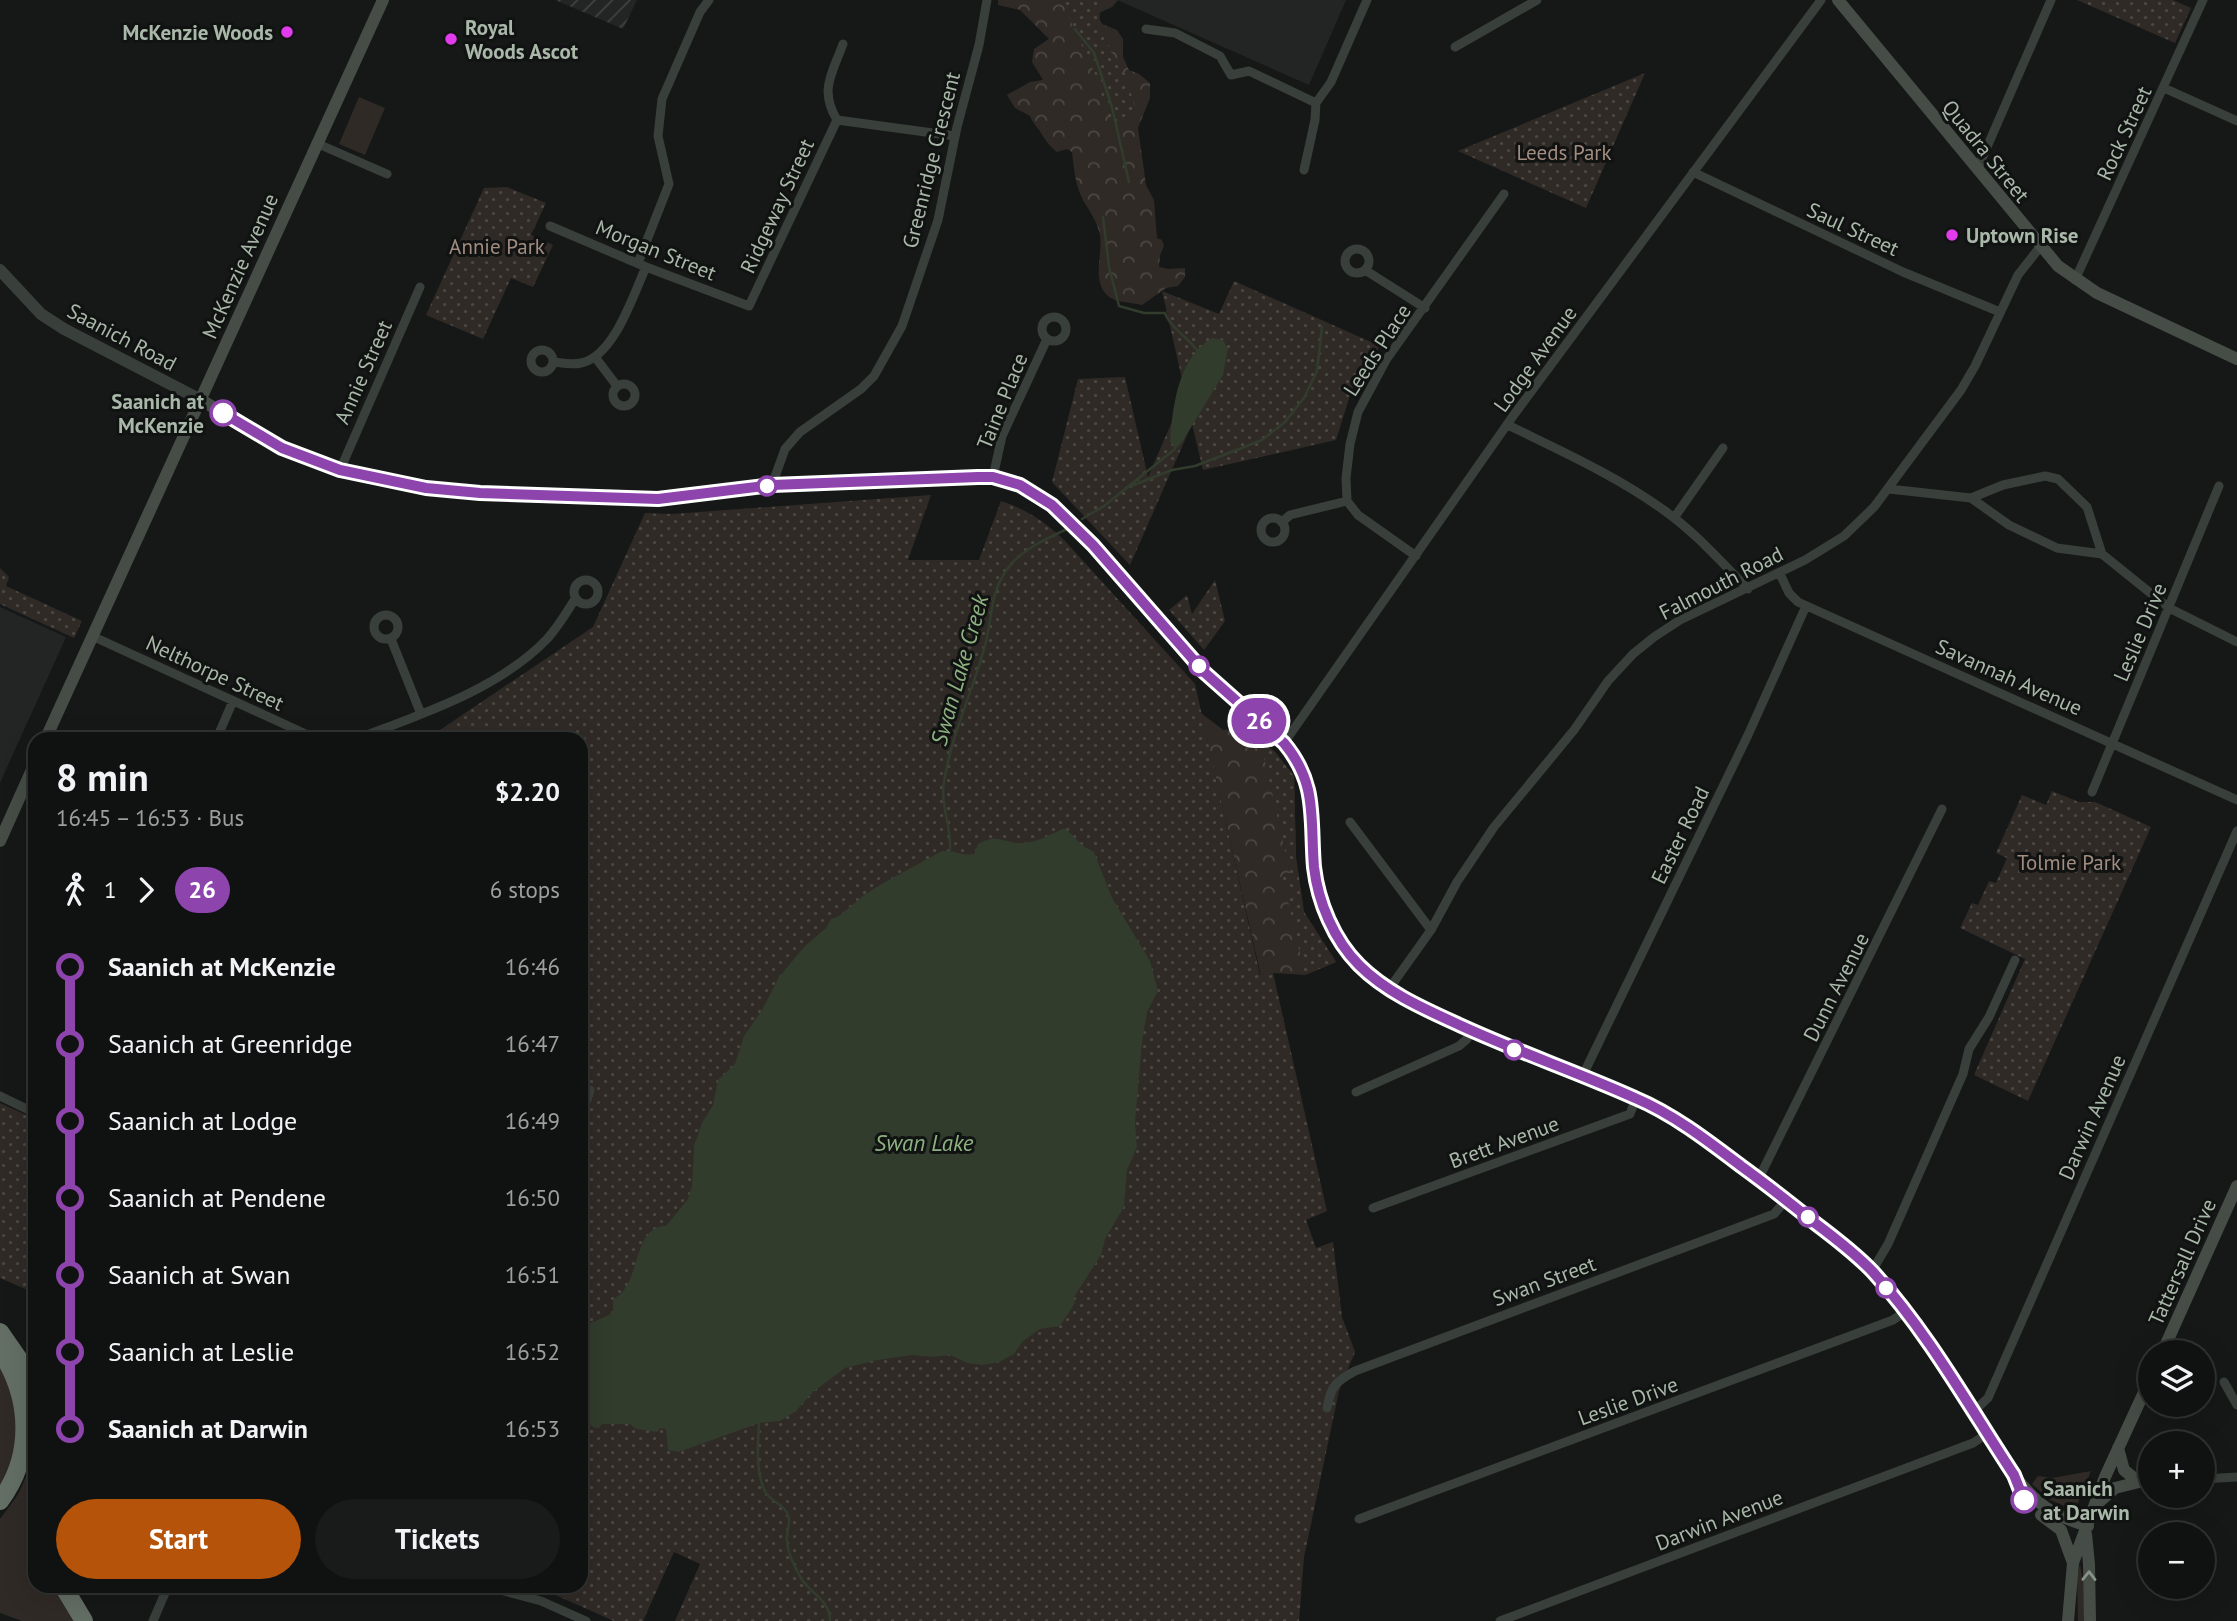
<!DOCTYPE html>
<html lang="en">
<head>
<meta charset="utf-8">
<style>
  :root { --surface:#101211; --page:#191b1a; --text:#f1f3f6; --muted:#9c9e9f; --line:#303231; --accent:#b45309 }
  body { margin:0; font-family:"PT Sans",sans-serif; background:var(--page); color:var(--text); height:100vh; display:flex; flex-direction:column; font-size:26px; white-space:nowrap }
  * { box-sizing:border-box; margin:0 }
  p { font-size:23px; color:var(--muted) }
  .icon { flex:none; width:38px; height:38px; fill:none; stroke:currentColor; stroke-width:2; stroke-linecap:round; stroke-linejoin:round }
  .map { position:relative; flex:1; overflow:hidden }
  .panel { position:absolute; left:28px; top:732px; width:560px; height:861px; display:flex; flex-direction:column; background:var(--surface); border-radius:21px; box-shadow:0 7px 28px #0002,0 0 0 2px var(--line) }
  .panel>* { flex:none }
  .badge { padding:0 14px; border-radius:23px; font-size:24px; line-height:46px }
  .tools { position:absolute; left:2138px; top:1340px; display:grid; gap:14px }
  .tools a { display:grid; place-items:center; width:77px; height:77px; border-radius:50%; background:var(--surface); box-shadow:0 7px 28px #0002,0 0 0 2px var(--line); font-size:35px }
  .map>.badge { position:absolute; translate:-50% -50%; box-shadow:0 0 0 4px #fff }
  .legs { display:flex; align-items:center; gap:10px; height:77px; padding:0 28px; font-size:23px }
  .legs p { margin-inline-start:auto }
  .overview { display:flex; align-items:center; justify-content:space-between; height:119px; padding:0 28px }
  h1 { font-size:38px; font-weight:700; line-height:52px }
  .primary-button { display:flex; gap:14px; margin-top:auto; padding:14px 28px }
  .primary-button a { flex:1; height:80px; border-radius:42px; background:var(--accent); color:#fff; font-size:28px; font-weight:700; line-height:80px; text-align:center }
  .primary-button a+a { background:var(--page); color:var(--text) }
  ul { padding:0 28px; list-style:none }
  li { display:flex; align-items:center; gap:24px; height:77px; font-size:26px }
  li i { display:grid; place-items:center; width:10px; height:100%; margin:0 9px; background:currentColor }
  li i::after { content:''; width:18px; height:18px; margin:-9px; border:5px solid; border-radius:50%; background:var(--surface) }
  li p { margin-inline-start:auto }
  li:first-child i { background:linear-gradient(#0000 50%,currentColor 0) }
  li:last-child i { background:linear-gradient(currentColor 50%,#0000 0) }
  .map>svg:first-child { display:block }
  .built { fill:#222523 }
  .industrial { fill:url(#industrial-furrows) }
  .grass { fill:#302a26 }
  .forest { fill:url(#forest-crowns) }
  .park { fill:url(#park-dots) }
  .water { fill:#313c2d }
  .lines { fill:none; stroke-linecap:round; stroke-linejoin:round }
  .stream { stroke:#313c2d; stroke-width:2.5 }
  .minor { stroke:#393f3a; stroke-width:9 }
  .tertiary { stroke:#393f3a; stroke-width:12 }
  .secondary { stroke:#454d46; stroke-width:12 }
  .motorway { stroke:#636e64; stroke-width:18 }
  .oneway { stroke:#869386 }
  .line-1-casing { stroke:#fff; stroke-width:16 }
  .line-1 { stroke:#8e44ad; stroke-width:10 }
  .poi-dot { fill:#e23beb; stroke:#111312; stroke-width:2.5 }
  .stop-1-dot { fill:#fff; stroke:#8e44ad; stroke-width:3.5 }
  .labels { text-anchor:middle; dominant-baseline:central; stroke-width:6; stroke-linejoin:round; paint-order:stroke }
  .poi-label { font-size:21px; font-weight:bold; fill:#a9b8a9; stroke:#111312; text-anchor:start }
  .street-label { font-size:21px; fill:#a9b8a9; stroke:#111312 }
  .park-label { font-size:21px; fill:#a28c80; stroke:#111312 }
  .stop-label { font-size:21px; font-weight:bold; fill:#a9b8a9; stroke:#111312; text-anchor:end }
  .water-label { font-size:23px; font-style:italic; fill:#8db181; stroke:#111312 }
</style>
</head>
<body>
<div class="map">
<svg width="2237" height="1621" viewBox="0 0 2237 1621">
  <defs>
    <pattern id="industrial-furrows" width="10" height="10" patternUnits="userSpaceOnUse" patternTransform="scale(1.75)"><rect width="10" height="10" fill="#222523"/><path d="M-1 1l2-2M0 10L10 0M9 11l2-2" fill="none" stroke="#3f4340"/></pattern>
    <pattern id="forest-crowns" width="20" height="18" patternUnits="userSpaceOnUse" patternTransform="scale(1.75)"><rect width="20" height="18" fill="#302a26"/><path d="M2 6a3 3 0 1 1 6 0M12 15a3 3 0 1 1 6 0" fill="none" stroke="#4b4743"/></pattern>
    <pattern id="park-dots" width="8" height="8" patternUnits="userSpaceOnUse" patternTransform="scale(1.75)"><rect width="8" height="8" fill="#302a26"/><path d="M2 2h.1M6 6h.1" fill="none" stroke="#4b4743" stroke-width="1.8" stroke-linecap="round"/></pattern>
  </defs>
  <rect width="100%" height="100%" fill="#161817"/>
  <path class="built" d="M1117,0H1346L1309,85Z
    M0,607L66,637L0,783Z"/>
  <path class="industrial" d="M555,0H637L623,29Z"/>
  <path class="grass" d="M359,97L385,108L365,155L339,144Z
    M0,1361L18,1403L17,1461L0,1489Z
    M34,1429L35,1586H60L80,1621H22L0,1613V1519L17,1496L26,1477L31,1459Z
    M2091,1471L2077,1505L2072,1509L2050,1500L2032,1484L2038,1476L2052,1478Z
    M2080,1564L2084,1587L2085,1621H2078L2077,1577Z"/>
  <path class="forest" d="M998,0H1118L1112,7L1097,14L1102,24L1117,30L1123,39V57L1129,70L1139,74L1150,83V98L1138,128L1146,185L1154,200L1157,238L1162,240L1164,246L1160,255L1159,267L1168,269L1185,268V277L1178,286L1166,288L1142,305C1131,302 1113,303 1106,294C1092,279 1103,253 1100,235C1097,221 1090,212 1083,200C1075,185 1074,169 1072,152L1067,149L1057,152C1048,145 1047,142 1041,133C1037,126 1033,124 1030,116L1015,108L1007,95L1030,82L1043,80L1032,62L1034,49L1049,39L1020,10L998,5Z
    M1201,713L1223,730L1245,728L1275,752L1294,776L1296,858L1304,912L1336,962L1305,975L1273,973L1261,976Z"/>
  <path class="park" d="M1061,0H1101L1099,23L1115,61L1125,74L1137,113L1110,121L1095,74Z
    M2077,0H2173L2191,8L2175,43Z
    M1645,73L1586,208L1458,151Z
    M507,187L546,203L531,235L553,245L533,287L511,278L483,339L426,315L484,188Z
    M1234,281L1380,346L1352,389L1336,440L1203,470L1192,424L1130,565L1052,482L1078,379L1125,377L1148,477L1185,392L1162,291L1219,314Z
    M931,495L908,560H979L1001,501C1026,509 1047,523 1065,541L1195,684L1260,975L1273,973L1327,1211L1306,1220L1316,1248L1333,1242L1342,1317L1355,1352L1339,1391L1304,1557L1299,1621H675L700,1564L674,1552L643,1621H614L535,1586H581V738H428L593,627L645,513L672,514Z
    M0,568L9,577L6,586L82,621L74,638L0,604Z
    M1215,580L1225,621L1204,650L1169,610L1187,595L1192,614Z
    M1260,739L1275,752L1294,776L1296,858L1304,912L1336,962L1305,975L1282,875L1290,873Z
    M2052,791L2079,802H2095L2151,827L2028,1101L1974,1075L2025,959L1960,928L1972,903L1978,905L1989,881L1996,883L2007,858L1996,853L2022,795L2046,805Z
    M0,1103L35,1119V1293L0,1278Z"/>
  <path class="water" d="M1212,338L1223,340L1228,349L1223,375L1182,442L1175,449L1170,441C1173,405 1178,358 1212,338Z
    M1062,829H1066L1083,846L1094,852L1112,898L1150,961L1158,991L1147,1012L1142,1043L1135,1122L1137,1147L1127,1170L1124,1207L1105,1239L1101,1255L1074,1297L1075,1303L1060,1326L1040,1329L1022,1342L1014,1354L999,1362L982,1365L967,1363L950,1355L933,1357L912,1355L877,1360L845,1368L813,1392L796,1411L780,1421L759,1423L679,1452L668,1450L666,1429L660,1428L657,1432L636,1429L630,1424H602L599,1428C588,1428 588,1419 581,1413V1342L584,1339L587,1325C596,1319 606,1319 613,1311V1299C642,1286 631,1226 666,1226L688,1199L692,1186L694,1146L702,1123L713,1105L718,1080L735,1064L744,1036L762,1010L779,977L805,946L826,928L831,919L839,916L864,895L885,882L942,851C954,850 963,856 974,854L978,844C997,834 1000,841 1017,843C1034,844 1048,836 1062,829Z"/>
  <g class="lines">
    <path class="stream" d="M1075,29L1094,53L1112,107L1129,182
      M1103,217L1109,267L1119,306L1144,313H1165C1170,327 1188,338 1197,350
      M1126,488L1172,470L1195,466L1262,440L1285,422L1304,398L1317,371L1322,327
      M1082,519L1104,506L1175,449
      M950,851C952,828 940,805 944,782C951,736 972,693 984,649C993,620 988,595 1008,568C1021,550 1046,539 1065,530
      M759,1423C758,1443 755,1475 766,1493C772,1502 785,1505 788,1515C791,1522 787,1530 787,1537C786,1550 794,1566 801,1578C810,1594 830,1599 830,1621"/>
    <path class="minor" d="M1146,29L1175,33L1220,56L1231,75L1249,71L1316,103
      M1455,47L1537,0
      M2164,88L2237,121
      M837,120L955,136
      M837,120C819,90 832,74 843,44
      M316,143L387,174
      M1304,170L1315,120L1316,103L1331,82L1367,0
      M1977,170L2051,0
      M1693,172L1903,272L2000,312
      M550,226L646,267L749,306L837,120
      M1345 261a12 12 0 1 1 24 0a12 12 0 1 1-24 0Z
      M638,263L669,184L658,136L662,99L700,12L709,0
      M1365,270L1425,308
      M2075,280L2203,0
      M1042 329a12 12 0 1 1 24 0a12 12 0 1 1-24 0Z
      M531 361a11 11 0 1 1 22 0a11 11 0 1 1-22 0Z
      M595,357L617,386
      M554,362C562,363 572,365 581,363C614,357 633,295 646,267
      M613 395a11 11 0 1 1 22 0a11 11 0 1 1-22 0Z
      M1508,425C1561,451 1617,476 1665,511C1696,533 1721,562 1748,589
      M340,470L420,287
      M993,477L1002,436L1047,339
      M772,485L785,449L800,432L861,389L874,376L902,326L938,220L957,127L979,45L987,0
      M1889,489L1971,498L2009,525L2057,548L2102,554L2169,608L2237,642
      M1971,498L2003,485L2045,476L2058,479L2087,507L2102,554
      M1674,518L1723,448
      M1261 530a12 12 0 1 1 24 0a12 12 0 1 1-24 0Z
      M1282,522L1290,515L1347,501
      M1416,556L1358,515L1347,501L1346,478L1350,444L1358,412L1386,360L1504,194
      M1780,574L1789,593L1798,602L2237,800
      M574 592a12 12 0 1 1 24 0a12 12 0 1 1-24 0Z
      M374 627a12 12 0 1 1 24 0a12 12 0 1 1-24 0Z
      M92,636L310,736L324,738
      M391,639L421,714
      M217,738L233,701
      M359,738C422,714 499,689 547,639C558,627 567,612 575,599
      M1284,743L1513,416L1821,0
      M2092,792L2219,486
      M1350,822L1431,930
      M1389,989L1431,930L1457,882L1494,827L1574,730L1608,681L1633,654L1654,637L1680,620L1805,560L1844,536L1874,507L1961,390L1975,366L2018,275L2040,247
      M1582,1077L1748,735L1806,606
      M1356,1092L1459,1046L1467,1039L1470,1031
      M0,1096L35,1113
      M581,1104L587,1100L590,1090
      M1759,1178L1942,809
      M1373,1208L1630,1114L1636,1098
      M1872,1271L1888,1244L1963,1074L1969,1049L1989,1017L2015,960
      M2224,1382L2237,1405
      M1327,1408C1331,1386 1335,1382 1355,1371L1774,1214L1786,1200
      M1973,1412L1988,1398L2237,831
      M2203,1479L2237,1477
      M2139,1482L2151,1481
      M1359,1519L1893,1320L1906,1311
      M486,1586L541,1601L586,1621
      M153,1621L168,1586
      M1500,1621L1973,1443L1987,1434"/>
    <path class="tertiary" d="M0,270L41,314L64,329L201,400"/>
    <path class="secondary" d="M1838,0L2058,266L2097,293L2237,359
      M201,400L282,448L340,470L426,488L507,495H550L658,499L772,485L993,477L1020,485L1035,493L1073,524L1204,672L1284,743C1318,784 1310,818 1314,867C1318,902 1334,940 1359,965C1384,990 1417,1005 1448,1020C1509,1049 1573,1070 1635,1098C1673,1114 1707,1141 1741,1166C1799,1208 1861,1252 1905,1310C1944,1360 1979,1421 2014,1475C2036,1504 2053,1516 2088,1526
      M46,738L383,0
      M0,841L35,763
      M2162,1353L2237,1186
      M2118,1448L2124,1470L2139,1482
      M2099,1502L2115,1488L2139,1482
      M2041,1515L2061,1530L2073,1563
      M2086,1534L2089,1564L2090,1621
      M2068,1621L2073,1563L2105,1477L2151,1377"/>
    <path class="motorway" d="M0,1332L25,1368L35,1405
      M0,1351C31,1397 34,1456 0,1501
      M63,1586L84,1621"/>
  </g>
  <defs><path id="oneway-chevron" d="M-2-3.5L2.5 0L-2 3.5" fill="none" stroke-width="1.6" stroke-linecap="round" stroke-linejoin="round" transform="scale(1.75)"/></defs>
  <use class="oneway" href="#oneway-chevron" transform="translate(2089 1576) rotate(-89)"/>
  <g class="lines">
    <defs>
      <path id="line-1" d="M223,413L282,448L340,470L426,488L480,493L658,499L772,485L978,477H993L1020,485L1052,505L1093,545L1204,672L1284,743C1318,784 1310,818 1314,867C1318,902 1334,940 1359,965C1385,991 1420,1007 1453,1022C1512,1050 1575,1071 1635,1098C1673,1114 1708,1141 1741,1166C1766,1184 1790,1203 1815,1223C1835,1238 1856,1254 1873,1272C1927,1331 1970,1408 2014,1475L2024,1500"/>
    </defs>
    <use href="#line-1" class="line-1-casing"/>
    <use href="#line-1" class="line-1"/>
  </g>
  <g class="poi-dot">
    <circle cx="287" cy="32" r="7"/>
    <circle cx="451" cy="39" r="7"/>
    <circle cx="1952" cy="235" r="7"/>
  </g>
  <g class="stop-1-dot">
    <circle cx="223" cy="413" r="12"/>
    <circle cx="767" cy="486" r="9"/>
    <circle cx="1199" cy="666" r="9"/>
    <circle cx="1514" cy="1050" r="9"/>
    <circle cx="1808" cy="1217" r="9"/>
    <circle cx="1886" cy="1288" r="9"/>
    <circle cx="2024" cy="1500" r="12"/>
  </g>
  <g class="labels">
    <g class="poi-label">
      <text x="465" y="27">Royal<tspan x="465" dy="24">Woods Ascot</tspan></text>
      <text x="273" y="32" text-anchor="end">McKenzie Woods</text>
      <text x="1966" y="235">Uptown Rise</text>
    </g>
    <g class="street-label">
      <text transform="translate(2124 133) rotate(-65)">Rock Street</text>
      <text transform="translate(1986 151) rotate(51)">Quadra Street</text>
      <text transform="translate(931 160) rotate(-76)">Greenridge Crescent</text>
      <text transform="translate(777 206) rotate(-65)">Ridgeway Street</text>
      <text transform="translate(1853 229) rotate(25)">Saul Street</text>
      <text transform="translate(656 250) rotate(22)">Morgan Street</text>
      <text transform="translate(240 266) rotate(-66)">McKenzie Avenue</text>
      <text transform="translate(122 337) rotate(28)">Saanich Road</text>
      <text transform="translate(1377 350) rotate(-57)">Leeds Place</text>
      <text transform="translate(1535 359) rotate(-54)">Lodge Avenue</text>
      <text transform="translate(363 372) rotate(-66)">Annie Street</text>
      <text transform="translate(1002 401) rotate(-68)">Taine Place</text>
      <text transform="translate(1721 583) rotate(-27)">Falmouth Road</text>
      <text transform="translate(2140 632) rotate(-67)">Leslie Drive</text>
      <text transform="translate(215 673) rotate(25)">Nelthorpe Street</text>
      <text transform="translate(2009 677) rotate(24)">Savannah Avenue</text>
      <text transform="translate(1680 835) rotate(-64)">Easter Road</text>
      <text transform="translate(1836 987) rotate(-63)">Dunn Avenue</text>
      <text transform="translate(2092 1117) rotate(-66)">Darwin Avenue</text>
      <text transform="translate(1504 1142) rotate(-20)">Brett Avenue</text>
      <text transform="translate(2182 1262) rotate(-66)">Tattersall Drive</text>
      <text transform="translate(1544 1281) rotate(-20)">Swan Street</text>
      <text transform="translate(1628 1401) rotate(-20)">Leslie Drive</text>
      <text transform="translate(1719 1520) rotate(-21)">Darwin Avenue</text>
    </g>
    <g class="park-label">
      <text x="1564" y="152">Leeds Park</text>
      <text x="497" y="246">Annie Park</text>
      <text x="2069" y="862">Tolmie Park</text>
    </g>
    <g class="stop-label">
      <text x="204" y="401">Saanich at<tspan x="204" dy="24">McKenzie</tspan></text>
      <text x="2043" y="1488" text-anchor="start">Saanich<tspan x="2043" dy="24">at Darwin</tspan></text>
    </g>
    <g class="water-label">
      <text transform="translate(959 670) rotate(-74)">Swan Lake Creek</text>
      <text x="924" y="1142">Swan Lake</text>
    </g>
  </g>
</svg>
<div class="tools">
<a><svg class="icon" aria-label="layers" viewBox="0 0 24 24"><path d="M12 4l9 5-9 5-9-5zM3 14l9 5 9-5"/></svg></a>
<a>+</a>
<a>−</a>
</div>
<b class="badge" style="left:1259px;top:721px;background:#8e44ad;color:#fff">26</b>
<section class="panel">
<div class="overview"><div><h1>8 min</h1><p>16:45 – 16:53 · Bus</p></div><b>$2.20</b></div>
<div class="legs"><svg class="icon" aria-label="walk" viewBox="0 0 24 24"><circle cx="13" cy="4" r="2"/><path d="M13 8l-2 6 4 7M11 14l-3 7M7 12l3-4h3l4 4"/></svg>1<svg class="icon" aria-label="forward" viewBox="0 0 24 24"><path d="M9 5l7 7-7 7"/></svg><b class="badge" style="background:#8e44ad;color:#fff">26</b><p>6 stops</p></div>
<ul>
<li><i style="color:#8e44ad"></i><b>Saanich at McKenzie</b><p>16:46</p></li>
<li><i style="color:#8e44ad"></i><span>Saanich at Greenridge</span><p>16:47</p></li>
<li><i style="color:#8e44ad"></i><span>Saanich at Lodge</span><p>16:49</p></li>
<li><i style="color:#8e44ad"></i><span>Saanich at Pendene</span><p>16:50</p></li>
<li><i style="color:#8e44ad"></i><span>Saanich at Swan</span><p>16:51</p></li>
<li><i style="color:#8e44ad"></i><span>Saanich at Leslie</span><p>16:52</p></li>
<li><i style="color:#8e44ad"></i><b>Saanich at Darwin</b><p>16:53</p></li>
</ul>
<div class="primary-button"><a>Start</a><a>Tickets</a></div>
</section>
</div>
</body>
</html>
